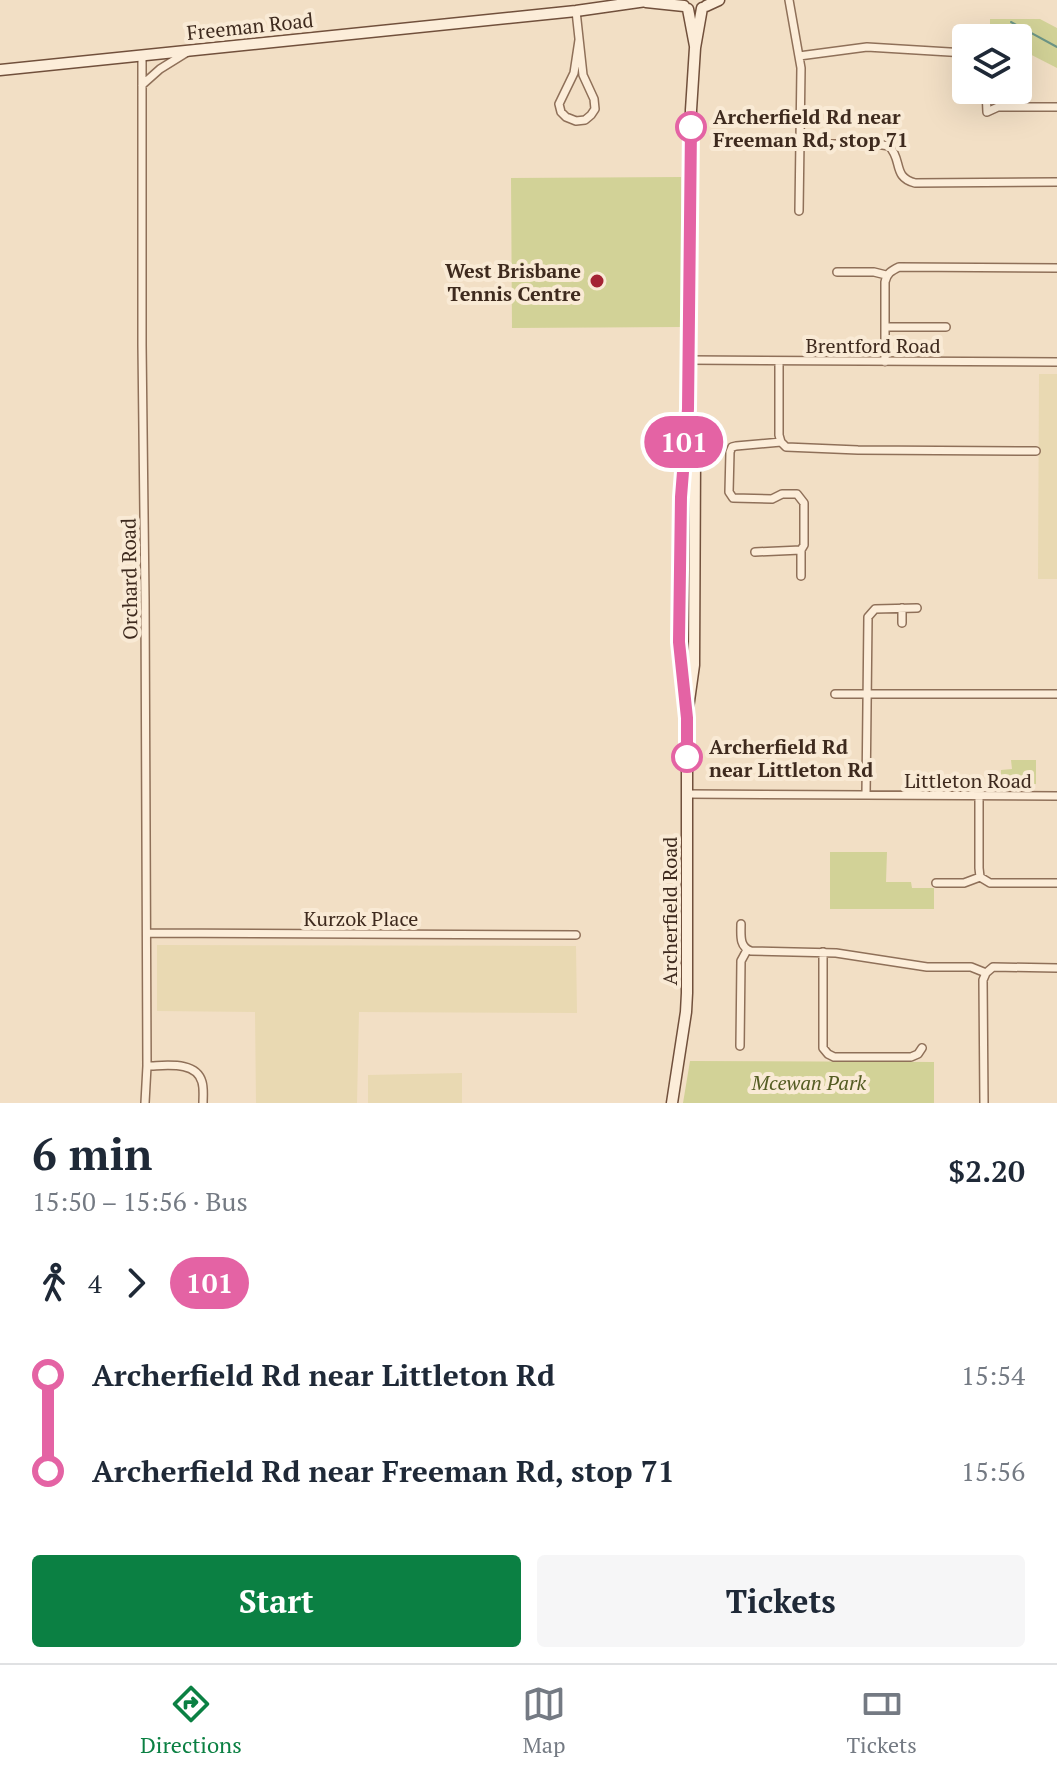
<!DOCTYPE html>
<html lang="en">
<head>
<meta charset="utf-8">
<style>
  :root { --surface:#fff; --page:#f6f6f7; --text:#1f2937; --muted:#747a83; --line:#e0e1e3; --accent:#0b8043 }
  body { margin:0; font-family:"PT Serif",serif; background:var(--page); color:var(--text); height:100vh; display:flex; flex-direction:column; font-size:30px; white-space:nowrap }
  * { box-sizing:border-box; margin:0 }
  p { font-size:26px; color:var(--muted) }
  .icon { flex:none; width:44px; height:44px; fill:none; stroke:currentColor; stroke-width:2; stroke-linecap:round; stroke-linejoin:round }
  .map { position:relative; height:1103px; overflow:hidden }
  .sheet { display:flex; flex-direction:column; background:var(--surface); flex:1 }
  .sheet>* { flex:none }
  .badge { padding:0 16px; border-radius:26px; font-size:28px; line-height:52px }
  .fabs { position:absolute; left:952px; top:24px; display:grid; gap:16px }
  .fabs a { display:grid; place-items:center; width:80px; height:80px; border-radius:8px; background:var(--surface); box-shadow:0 8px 32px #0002; font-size:40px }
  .map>.badge { position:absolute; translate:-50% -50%; box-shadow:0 0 0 4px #fff }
  .legs { display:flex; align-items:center; gap:12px; height:88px; padding:0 32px; font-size:26px }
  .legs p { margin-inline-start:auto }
  .head { display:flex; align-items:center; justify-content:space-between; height:136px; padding:0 32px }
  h1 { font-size:44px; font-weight:800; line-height:60px }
  .button { display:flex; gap:16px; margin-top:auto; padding:16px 32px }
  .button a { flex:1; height:92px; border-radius:8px; background:var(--accent); color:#fff; font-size:32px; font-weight:800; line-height:92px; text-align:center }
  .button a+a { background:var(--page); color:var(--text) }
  ul { padding:0 32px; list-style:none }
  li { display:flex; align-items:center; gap:28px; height:96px; font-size:30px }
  li i { display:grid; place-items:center; width:12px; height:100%; margin:0 10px; background:currentColor }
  li i::after { content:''; width:20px; height:20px; margin:-10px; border:6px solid; border-radius:50%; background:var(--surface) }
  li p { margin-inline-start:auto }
  li:first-child i { background:linear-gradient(#0000 50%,currentColor 0) }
  li:last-child i { background:linear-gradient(currentColor 50%,#0000 0) }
  .menu { display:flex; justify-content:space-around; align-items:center; height:112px; border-top:2px solid var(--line); background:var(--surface); font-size:22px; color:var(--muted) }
  .menu a { display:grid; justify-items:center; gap:4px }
  .menu .selected { color:var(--accent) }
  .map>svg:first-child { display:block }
  .farmland { fill:#e9d9b2 }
  .green { fill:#d2d297 }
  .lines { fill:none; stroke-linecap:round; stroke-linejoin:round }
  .stream { stroke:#6c9586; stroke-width:2 }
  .street-casing { stroke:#8f7059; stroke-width:10 }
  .secondary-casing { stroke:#71503c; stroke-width:13 }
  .street { stroke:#fcedd9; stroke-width:7 }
  .secondary { stroke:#fcedd9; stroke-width:10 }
  .line-1-casing { stroke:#fff; stroke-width:18 }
  .line-1 { stroke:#e463a4; stroke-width:12 }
  .stop-1-dot { fill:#fff; stroke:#e463a4; stroke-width:4 }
  .poi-dot { fill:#a42333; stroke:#f9ead5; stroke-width:3 }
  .labels { text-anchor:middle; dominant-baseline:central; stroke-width:8; stroke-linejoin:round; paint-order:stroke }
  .street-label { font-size:20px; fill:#3e2a1e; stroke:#f9ead5 }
  .stop-label { font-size:20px; font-weight:bold; fill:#3e2a1e; stroke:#f9ead5; text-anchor:start }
  .poi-label { font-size:20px; font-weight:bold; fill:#3e2a1e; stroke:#f9ead5; text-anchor:end }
  .park-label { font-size:20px; font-style:italic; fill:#545c23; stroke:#f9ead5 }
</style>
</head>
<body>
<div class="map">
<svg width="1057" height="1103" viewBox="0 0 1057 1103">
  <rect width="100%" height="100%" fill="#f2dfc5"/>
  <path class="farmland" d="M1039,374H1057V579H1038Z
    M157,945L576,946L577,1013L359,1012L357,1103H256L255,1012L157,1011Z
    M462,1073V1103H368V1075Z"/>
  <path class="green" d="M990,19H1040L1057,28V68L1018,48V38H990Z
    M681,177L682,327L512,328L511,178Z
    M1011,760H1036V784H1001V770L1012,769Z
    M830,852H887L886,882H911L912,888H934V909H830Z
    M690,1061L934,1062V1103H683Z"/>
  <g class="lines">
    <path class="stream" d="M1011,22L1057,47"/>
    <defs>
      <path id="street" d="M789,0L801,68L799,211
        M576,11L583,75L594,99L595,109L591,115L585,120L576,121L566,117L561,112L559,104L574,73L579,40
        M142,55V345L145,599L147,1066L145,1103
        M799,56L867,47L966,53
        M142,85L160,69L189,51
        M986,90L987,112L998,107H1057
        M800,144H876L889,146C903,160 892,177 915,183L1057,182
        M837,272H874L886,275
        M885,327H946
        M688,360L1057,362
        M779,361V435L781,442L786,447L858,450L1036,451
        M885,362V282C887,273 891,271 899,267L1057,268
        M801,550V576
        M755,552L801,550L804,545V503L797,494H782L772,499L733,498L729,492L730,452L732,447L736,446L781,442
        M902,608V623
        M835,694H1057
        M687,794L1057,796
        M866,795L868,617L875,609L917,608
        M979,796V868L980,877
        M936,883H964L980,877L990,883H1057
        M741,924C741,935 739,947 751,951L836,953L927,967H971L986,973L993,967L1057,968
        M147,933L576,935
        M823,952V1048L828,1054L834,1057H911L918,1054L922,1048
        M740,1046L741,961L747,950
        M147,1066C164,1066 196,1060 202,1082C204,1089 203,1096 203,1103
        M984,1103L983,980L986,973"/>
      <path id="secondary" d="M646,2L684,6
        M706,6L719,0
        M688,9L695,46
        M0,70L576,11L653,0
        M688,708L694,665L695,456L690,421
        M672,1103L686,1012L687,993V718L679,642L681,497L688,409L691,110L695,48L702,8"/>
    </defs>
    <use href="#street" class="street-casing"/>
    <use href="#secondary" class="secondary-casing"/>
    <use href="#street" class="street"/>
    <use href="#secondary" class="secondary"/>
  </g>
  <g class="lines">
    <defs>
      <path id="line-1" d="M687,757V718L679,642L681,497L688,409L691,127"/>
    </defs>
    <use href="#line-1" class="line-1-casing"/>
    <use href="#line-1" class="line-1"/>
  </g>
  <g class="stop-1-dot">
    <circle cx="691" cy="127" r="14"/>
    <circle cx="687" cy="757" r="14"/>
  </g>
  <circle class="poi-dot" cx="597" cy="281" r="8"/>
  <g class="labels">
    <g class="street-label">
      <text transform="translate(250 26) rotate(-6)">Freeman Road</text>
      <text x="873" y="345">Brentford Road</text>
      <text transform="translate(129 579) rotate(-91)">Orchard Road</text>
      <text x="968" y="780">Littleton Road</text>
      <text transform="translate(669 911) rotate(-90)">Archerfield Road</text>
      <text x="361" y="918">Kurzok Place</text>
    </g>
    <g class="stop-label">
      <text x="713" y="116">Archerfield Rd near<tspan x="713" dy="23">Freeman Rd, stop 71</tspan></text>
      <text x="709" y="746">Archerfield Rd<tspan x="709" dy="23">near Littleton Rd</tspan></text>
    </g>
    <g class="poi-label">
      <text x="581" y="270">West Brisbane<tspan x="581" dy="23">Tennis Centre</tspan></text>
    </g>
    <g class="park-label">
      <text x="809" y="1082">Mcewan Park</text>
    </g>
  </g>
</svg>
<div class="fabs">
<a><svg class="icon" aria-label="layers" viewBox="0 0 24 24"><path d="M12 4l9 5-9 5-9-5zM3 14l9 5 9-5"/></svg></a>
</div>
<b class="badge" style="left:684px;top:442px;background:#e463a4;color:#fff">101</b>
</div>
<section class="sheet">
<div class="head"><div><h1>6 min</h1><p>15:50 – 15:56 · Bus</p></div><b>$2.20</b></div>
<div class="legs"><svg class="icon" aria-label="walk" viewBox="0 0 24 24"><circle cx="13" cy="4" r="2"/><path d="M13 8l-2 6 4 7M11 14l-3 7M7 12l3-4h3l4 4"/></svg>4<svg class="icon" aria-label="forward" viewBox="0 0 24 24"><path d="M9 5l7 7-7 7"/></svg><b class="badge" style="background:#e463a4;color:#fff">101</b></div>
<ul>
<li><i style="color:#e463a4"></i><b>Archerfield Rd near Littleton Rd</b><p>15:54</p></li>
<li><i style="color:#e463a4"></i><b>Archerfield Rd near Freeman Rd, stop 71</b><p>15:56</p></li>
</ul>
<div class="button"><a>Start</a><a>Tickets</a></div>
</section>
<nav class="menu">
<a class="selected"><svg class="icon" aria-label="directions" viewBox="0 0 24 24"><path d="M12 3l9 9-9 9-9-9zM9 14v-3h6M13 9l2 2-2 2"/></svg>Directions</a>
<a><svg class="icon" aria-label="map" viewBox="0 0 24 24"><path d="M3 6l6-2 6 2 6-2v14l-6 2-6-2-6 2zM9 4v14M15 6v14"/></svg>Map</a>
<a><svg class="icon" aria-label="tickets" viewBox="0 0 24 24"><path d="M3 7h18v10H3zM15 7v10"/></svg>Tickets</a>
</nav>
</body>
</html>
